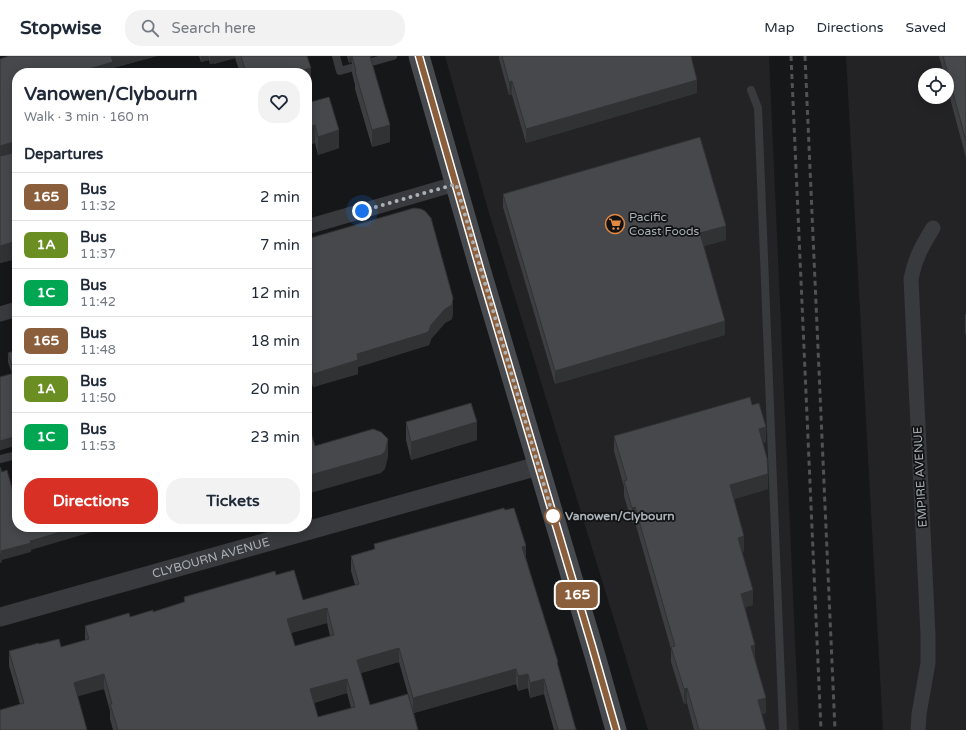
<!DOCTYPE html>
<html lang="en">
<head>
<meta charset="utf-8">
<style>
  :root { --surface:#fff; --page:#f2f2f3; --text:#1f2937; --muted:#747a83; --line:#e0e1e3; --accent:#d93025 }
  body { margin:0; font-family:"Varela Round",sans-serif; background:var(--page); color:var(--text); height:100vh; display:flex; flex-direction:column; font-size:15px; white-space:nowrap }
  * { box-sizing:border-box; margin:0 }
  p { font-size:13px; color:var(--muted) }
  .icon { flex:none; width:22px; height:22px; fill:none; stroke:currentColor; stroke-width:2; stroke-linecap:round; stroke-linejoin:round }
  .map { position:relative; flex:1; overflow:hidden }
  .drawer { position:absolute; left:12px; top:12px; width:300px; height:464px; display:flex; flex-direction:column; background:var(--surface); border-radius:16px; box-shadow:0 2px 10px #0003 }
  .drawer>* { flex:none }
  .badge { padding:0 8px; border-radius:6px; font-size:14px; line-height:26px }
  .buttons { position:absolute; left:918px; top:12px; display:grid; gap:8px }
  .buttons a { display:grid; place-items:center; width:36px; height:36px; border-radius:50%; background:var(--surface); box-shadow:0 2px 10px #0003; font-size:20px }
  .you { position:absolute; width:20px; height:20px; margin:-10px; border:3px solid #fff; border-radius:50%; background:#1a73e8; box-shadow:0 0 0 6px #1a73e833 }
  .map>.badge { position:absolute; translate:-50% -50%; box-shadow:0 0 0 2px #fff }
  h2 { padding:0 12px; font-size:15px; line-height:36px }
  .round { display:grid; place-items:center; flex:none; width:42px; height:42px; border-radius:16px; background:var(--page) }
  .headline { display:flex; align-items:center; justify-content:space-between; height:68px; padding:0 12px }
  h1 { font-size:19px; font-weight:800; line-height:30px }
  .cta { display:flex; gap:8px; margin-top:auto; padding:8px 12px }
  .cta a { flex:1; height:46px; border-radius:16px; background:var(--accent); color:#fff; font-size:16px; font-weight:800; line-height:46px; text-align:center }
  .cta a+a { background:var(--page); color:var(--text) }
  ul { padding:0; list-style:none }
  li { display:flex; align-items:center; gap:12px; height:48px; padding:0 12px; border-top:1px solid var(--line) }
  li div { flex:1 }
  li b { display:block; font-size:15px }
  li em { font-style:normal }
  li .badge { min-width:44px; font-weight:700; text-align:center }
  header { display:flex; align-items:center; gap:24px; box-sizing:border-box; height:56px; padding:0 20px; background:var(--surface); border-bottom:1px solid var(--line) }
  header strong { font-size:19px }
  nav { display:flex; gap:22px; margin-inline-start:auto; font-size:14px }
  .search { width:280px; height:36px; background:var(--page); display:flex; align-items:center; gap:10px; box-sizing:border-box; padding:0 14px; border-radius:16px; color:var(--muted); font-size:15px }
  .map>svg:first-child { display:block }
  .built { fill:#232325; fill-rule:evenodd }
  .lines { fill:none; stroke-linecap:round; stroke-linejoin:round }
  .service { stroke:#383a3d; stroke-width:8 }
  .minor { stroke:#383a3d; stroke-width:15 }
  .tertiary { stroke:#383a3d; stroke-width:19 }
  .secondary { stroke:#46494d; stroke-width:21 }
  .rail { stroke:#4f5256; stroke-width:3; stroke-dasharray:5 4; stroke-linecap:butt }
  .wall { fill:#3c3e40; fill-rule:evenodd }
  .shaded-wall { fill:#313234 }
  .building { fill:#46484b; stroke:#313234; fill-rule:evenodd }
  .line-casing { stroke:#fff; stroke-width:9 }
  .line { stroke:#8b5e3c; stroke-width:6 }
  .walk { stroke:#aab1b7; stroke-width:4; stroke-dasharray:0 7.2 }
  .stop-dot { fill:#fff; stroke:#8b5e3c; stroke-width:2 }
  .labels { text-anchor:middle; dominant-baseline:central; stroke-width:3.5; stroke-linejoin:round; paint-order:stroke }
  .poi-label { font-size:12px; fill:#aab1b7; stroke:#111213; text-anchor:start }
  .street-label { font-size:12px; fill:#aab1b7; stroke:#111213 }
  .stop-label { font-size:12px; font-weight:bold; fill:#aab1b7; stroke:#111213; text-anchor:start }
</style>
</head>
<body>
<header>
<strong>Stopwise</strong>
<div class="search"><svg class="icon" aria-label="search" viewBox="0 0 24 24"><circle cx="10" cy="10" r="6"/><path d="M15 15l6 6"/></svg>Search here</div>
<nav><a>Map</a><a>Directions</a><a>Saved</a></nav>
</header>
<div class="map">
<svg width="966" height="674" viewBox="0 0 966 674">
  <rect width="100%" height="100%" fill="#161718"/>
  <path class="built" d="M445,0H769L799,674H648L489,157Z
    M846,0H966V674H883ZM925,19H947V41H925Z"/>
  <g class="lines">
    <path class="service" d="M336,0L340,15L393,0
      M751,34L758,52L783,674
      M0,403L17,399"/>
    <path class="minor" d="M307,171L455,128
      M0,258L17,253
      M918,674L919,658L928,607V579L911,223C915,202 922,190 933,172"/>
    <path class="tertiary" id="s1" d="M0,561L538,410"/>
    <path class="secondary" d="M419,0L480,213L596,603L616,674"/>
    <path class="rail" d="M791,0L821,674
      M805,0L835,674"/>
  </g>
  <path class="wall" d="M9,0H157L113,12V17H17V103H15L17,203L0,207V3Z
    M199,0H307L311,29L307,30V17H240L235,2L214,8V7L210,8L209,4L201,6Z
    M347,0H373L370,1L390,86L372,91L355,33V29L352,17V6L349,7Z
    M499,0H691L697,37L526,87L512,39H509L499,3Z
    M939,0H966V102L947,31V19H944Z
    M307,47L339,92L318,99L315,87L307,89Z
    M503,138L726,184L704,190L725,279L555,328L503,151Z
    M307,183L453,255L452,263L445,267L431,283L429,289L426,290L358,311V318L313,331L307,312Z
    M966,258V280L965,276V259Z
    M17,294V389L0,394L12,318L8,306V297Z
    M752,349L766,386L763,387L768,433L734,443L744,495L742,496L753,549L745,551L766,657L762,658L766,674H694L687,647L684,648L671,606V593L635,466L632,467L624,440V431L614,395V380Z
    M406,366L477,384L411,404L406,384Z
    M374,488L526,502L558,610L576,674H554L544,638L530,642L528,632L518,635L516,628L414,657L418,674H113L110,663V655L104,633L20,648L9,610V595L39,588L61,591L85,585V570L130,561L153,556L184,546V541L276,519L303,544L355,529L351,515V500L374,493ZM327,567L330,580L295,590L291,577ZM399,606L408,638L370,649L361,617ZM347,637L351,652L318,661L314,647Z"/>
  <path class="shaded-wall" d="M110,0H157L113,12V17H75Z
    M201,0H209V4L201,6Z
    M210,0H214V7L210,8Z
    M214,0H235V2L214,8Z
    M349,0H352V6L349,7Z
    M311,12V29L307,30V17H292Z
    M697,24V37L526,87V73Z
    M512,25V39H509V26Z
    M315,69V87L307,89V72Z
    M390,69V86L372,91V74Z
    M339,74V92L318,99V81Z
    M15,85V103L0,107V90Z
    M726,170V184L700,191V177Z
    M17,185V203L0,207V190Z
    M453,242V255L452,263L445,267L431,283L429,289L426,290L358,311V318L313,331V318L357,298Z
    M725,265V279L555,328V315Z
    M477,366V384L411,404V386Z
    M766,371V386L759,388V373Z
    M17,380V389L0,394V385Z
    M388,383V401L385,413L381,417L307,438V420Z
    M768,418V433L730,444V429Z
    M635,451V466L632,467V452Z
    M78,471H109L34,493L31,494V496L2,504V506L0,507V498L1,495L30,485Z
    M744,480V495L738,497V482Z
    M526,490V504L522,491Z
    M753,534V549L741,553V538Z
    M327,552V567L287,578V563Z
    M755,589V604L751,605V590Z
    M399,592V606L357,618V604Z
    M516,613V628L413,657V642Z
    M104,618V633L76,641L74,627L76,626Z
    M528,618V632L518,635V620Z
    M347,623V637L310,648V633Z
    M544,623V638L530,642V627Z
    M687,632V647L684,648V633Z
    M766,642V657L758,659V644Z"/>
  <path class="building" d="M9,0H111L113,6L75,17H17V85L0,90V3Z
    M241,0H307L311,12L292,17H246Z
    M352,0H370L390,69L372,74L355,15H356Z
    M502,0H691L697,24L526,73L512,25L509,26Z
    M943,0H966V85Z
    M329,41L339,74L318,81L315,69L307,72V47Z
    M700,81L726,170L700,177L725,265L555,315L503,138Z
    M13,97L17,112V185L0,190V100Z
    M414,152L421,153L425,155L431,162L453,242L452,249L445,253L431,269L429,275L426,277L357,298L358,304L313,318L307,298V183Z
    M17,294V380L0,385V321L14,317L8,297Z
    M750,341L752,349L759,347L766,371L759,373L767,402L768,418L730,429L744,480L738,482L753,534L741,538L755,589L751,590L766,642L758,644L766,674H699L687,632L684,633L671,591L675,590L635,451L632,452L624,425L627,424L614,380Z
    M471,347L477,366L411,386L406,366Z
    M373,373L381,376L388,383L385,396L381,399L307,420V378L311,377L315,390Z
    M0,411L2,416L7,414L13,436L17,435V471H78L34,484L30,485L31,487L1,495L2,497L0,498Z
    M504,452L505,454L514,452L526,490L522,491L558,606H557L576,674H558L544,623L530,627L528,618L518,620L516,613L413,642L399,592L357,604L370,649L408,638L418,674H118L110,648H112L104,618L76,626L74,627L87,674H0V654L24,647L9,595L39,587V588L59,583L61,591L89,583L85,570L129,557L130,561L153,554V556L184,546H185L184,541L275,515L276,519L294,514L303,544L359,528L351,500L375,493L374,488ZM327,552L334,579L295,590L287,563ZM347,623L355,651L318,661L310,633Z"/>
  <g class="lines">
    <defs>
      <path id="line" d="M419,0L480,213L592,590L616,674"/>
    </defs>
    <use href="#line" class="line-casing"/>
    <use href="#line" class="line"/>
    <path class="walk" d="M362,155L456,128L553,460"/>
  </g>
  <defs>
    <symbol id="supermarket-ring" viewBox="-11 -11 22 22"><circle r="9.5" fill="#111213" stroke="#e48942" stroke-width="1.5"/><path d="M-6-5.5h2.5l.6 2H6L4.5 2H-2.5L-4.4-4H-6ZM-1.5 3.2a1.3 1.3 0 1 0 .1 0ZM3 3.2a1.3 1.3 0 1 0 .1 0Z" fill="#e48942"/></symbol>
  </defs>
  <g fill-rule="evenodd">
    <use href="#supermarket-ring" x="604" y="157" width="22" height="22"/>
  </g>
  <circle class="stop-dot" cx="553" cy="460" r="8"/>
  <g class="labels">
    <g class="poi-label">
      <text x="629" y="161">Pacific<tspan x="629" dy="14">Coast Foods</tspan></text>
    </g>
    <g class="street-label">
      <text transform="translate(920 421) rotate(-93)">EMPIRE AVENUE</text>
      <text stroke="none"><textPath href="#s1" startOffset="219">CLYBOURN AVENUE</textPath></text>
    </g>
    <g class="stop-label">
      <text x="565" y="460">Vanowen/Clybourn</text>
    </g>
  </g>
</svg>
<div class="buttons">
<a><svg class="icon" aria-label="locate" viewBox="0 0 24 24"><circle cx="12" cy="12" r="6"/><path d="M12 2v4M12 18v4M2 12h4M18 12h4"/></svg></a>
</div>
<div class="you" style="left:362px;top:155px"></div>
<b class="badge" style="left:577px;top:539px;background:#8b5e3c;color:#fff">165</b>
<section class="drawer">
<div class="headline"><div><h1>Vanowen/Clybourn</h1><p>Walk · 3 min · 160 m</p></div><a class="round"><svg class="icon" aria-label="heart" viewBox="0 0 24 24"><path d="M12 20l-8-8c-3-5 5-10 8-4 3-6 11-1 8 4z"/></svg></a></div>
<h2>Departures</h2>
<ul>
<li><span class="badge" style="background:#8b5e3c;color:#fff">165</span><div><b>Bus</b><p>11:32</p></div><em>2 min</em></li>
<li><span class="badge" style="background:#6b8e23;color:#fff">1A</span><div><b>Bus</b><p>11:37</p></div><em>7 min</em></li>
<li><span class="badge" style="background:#00a651;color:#fff">1C</span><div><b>Bus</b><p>11:42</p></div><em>12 min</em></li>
<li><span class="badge" style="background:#8b5e3c;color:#fff">165</span><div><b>Bus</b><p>11:48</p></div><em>18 min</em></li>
<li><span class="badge" style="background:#6b8e23;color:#fff">1A</span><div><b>Bus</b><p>11:50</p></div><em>20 min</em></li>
<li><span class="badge" style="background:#00a651;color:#fff">1C</span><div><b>Bus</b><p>11:53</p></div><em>23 min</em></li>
</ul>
<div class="cta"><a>Directions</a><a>Tickets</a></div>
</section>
</div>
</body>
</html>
